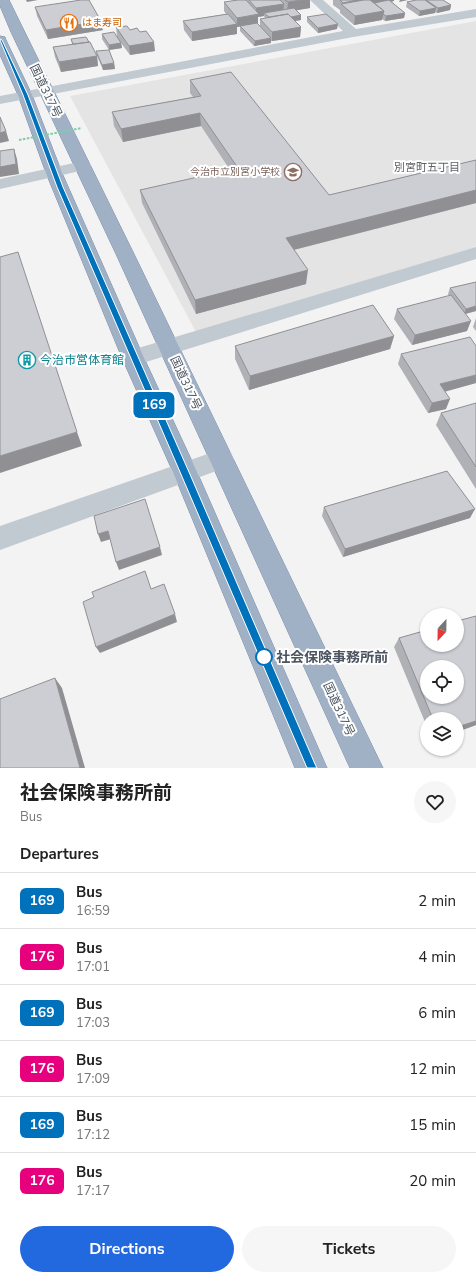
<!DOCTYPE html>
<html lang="en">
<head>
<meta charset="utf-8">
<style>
  :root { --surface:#fff; --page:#f6f6f6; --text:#222; --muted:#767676; --line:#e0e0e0; --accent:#2268df }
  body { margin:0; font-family:"Nunito Sans","Noto Sans JP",sans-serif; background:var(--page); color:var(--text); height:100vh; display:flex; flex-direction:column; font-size:15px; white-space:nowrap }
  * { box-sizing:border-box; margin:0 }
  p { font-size:13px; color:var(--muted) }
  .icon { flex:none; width:22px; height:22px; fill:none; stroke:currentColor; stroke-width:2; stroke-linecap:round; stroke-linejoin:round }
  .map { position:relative; height:768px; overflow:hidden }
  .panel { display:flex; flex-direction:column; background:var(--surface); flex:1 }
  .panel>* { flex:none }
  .badge { padding:0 8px; border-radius:6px; font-size:14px; line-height:26px }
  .needle { width:26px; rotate:202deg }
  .tools { position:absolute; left:420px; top:608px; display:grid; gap:8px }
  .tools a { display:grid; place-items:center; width:44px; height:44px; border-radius:50%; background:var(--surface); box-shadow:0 1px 3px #0004; font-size:20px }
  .map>.badge { position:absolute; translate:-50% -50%; box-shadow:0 0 0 2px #fff }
  h2 { padding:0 20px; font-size:15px; line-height:36px }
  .round { display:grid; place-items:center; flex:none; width:42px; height:42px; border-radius:21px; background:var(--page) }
  .overview { display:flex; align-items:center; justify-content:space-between; height:68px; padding:0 20px }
  h1 { font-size:19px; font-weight:700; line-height:30px }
  .primary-button { display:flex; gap:8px; margin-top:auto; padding:8px 20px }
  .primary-button a { flex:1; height:46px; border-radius:24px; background:var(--accent); color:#fff; font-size:16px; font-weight:700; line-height:46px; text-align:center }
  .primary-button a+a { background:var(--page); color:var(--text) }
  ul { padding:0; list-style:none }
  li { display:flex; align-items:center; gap:12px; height:56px; padding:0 20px; border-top:1px solid var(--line) }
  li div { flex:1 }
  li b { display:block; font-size:15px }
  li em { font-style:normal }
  li .badge { min-width:44px; font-weight:700; text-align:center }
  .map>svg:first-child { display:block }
  .education { fill:#e5e4e5 }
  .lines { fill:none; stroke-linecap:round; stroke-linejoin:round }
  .trunk-casing { stroke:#788daa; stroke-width:1 }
  .minor { fill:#c1c9d1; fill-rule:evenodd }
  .trunk { fill:#a0b1c6; fill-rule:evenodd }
  .path-bridge { stroke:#7dccaa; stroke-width:2; stroke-dasharray:2.5 1.5; stroke-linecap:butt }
  .wall { fill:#b0b1b6; fill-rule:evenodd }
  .shaded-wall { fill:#909094 }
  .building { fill:#cdced4; stroke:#909094; fill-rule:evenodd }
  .line { fill:#0072bc; stroke:#fff }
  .stop-dot { fill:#fff; stroke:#0072bc; stroke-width:2 }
  .labels { text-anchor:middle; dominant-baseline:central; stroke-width:4; stroke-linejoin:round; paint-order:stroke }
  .far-food-label { font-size:10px; fill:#c56008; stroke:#fff; text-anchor:start }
  .far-education-label { font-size:10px; fill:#785e54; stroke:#fff; text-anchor:end }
  .far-neighbourhood-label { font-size:11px; fill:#5f6267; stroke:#fff }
  .street-label { font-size:12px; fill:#4b5460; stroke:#fff }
  .culture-label { font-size:12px; fill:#0d838f; stroke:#fff; text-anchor:start }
  .near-stop-label { font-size:14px; font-weight:bold; fill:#4b5460; stroke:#fff; text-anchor:start }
</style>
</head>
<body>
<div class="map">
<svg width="476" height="768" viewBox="0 0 476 768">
  <rect width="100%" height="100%" fill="#f4f3f3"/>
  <path class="education" d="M476,21V247L196,332L70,96Z"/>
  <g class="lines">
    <defs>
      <path id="trunk" d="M0,0H9L134,254L383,768H350L116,254L11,32L0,6Z
        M0,36L5,37L6,40L32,95L62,173L144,358L197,472L327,768H295L173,472L122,358L46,173L18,95L0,55Z"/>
    </defs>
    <use href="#trunk" class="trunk-casing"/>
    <path class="minor" d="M310,0H323L356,29L476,9V17L353,37L0,104V96L343,31Z
      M83,161L89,163L91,166L89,169L0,189V179Z
      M476,247V259L133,366L125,364L122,358L125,352Z
      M222,449L230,452L234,459L230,466L0,550V526Z"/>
    <use href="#trunk" class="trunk"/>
    <path class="path-bridge" d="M19,140L82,128"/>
  </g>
  <path class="wall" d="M238,0H310V8L296,10L301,15V20L295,21L301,27L300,37L272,41H271V43L254,46L240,31V26L237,27V34L192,41L184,30L183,21L226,14L224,11V2ZM264,16L265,18L260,19V26L257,24H258V17Z
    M333,0H394V1L391,2L405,13L404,18L385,21L382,19V20L354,25L340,13V10L333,5Z
    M416,0H443L451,5L450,10L437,13L435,12V13L419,16L406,7L407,2Z
    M35,7L103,30L48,39L37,16Z
    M307,17L337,29L318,33L307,22Z
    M116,27L130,30L155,51L130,55L121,43L122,48L109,50L102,39V34L117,36Z
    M71,39L89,42L97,56L98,66L61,72L55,57L53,47L72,44Z
    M96,51L114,63L115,69L103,70L97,56Z
    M190,80L329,195L476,160V203L294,250L306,284L196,314L142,203L140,190L230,170L201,126L123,142L114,126L112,112L193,97L190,93Z
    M476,282V311L466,314L467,331L412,345L394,319L397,309L449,296L448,294L450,288Z
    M476,318V331L473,327Z
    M394,336L390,349L249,390L235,359V346Z
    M401,354L476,383L445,391L446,409L428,413L398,364Z
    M476,403V489L436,425L441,413Z
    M324,507L470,518L343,557L322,516Z
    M476,616V725L457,732V719H427V727L394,647L399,638Z"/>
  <path class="shaded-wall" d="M26,0H38L27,2Z
    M303,0H310V8L287,12L288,2Z
    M357,0H394V1L373,6H343V3Z
    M400,0H408L399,2Z
    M284,4L283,13H264V16L258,17V24L237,27V34L192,41V32L237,24V18L256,15V8Z
    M451,5L450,10L437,13L438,8Z
    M436,8L435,13L419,16L420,11Z
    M384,11L382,20L354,25L355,16Z
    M405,13L404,18L385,21L386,16Z
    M301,15V20L271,25V20Z
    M101,21L103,30L48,39L46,30Z
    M338,24L337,29L318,33V28Z
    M301,27L300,37L272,41V32Z
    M271,38V43L254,46L255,41Z
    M154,42L155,51L130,55L129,46Z
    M121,43L122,48L109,50V45Z
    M97,56L98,66L61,72L59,62Z
    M114,63L115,69L103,70L102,65Z
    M200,113L201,126L123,142L121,129Z
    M6,131L9,141L0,143V133Z
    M14,149L17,159L19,174L0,177V167Z
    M476,190V203L285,252L286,238Z
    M308,270L306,284L196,314L195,300Z
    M476,306V311L464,314L466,309Z
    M471,321L467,331L412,345L415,335Z
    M394,336L390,349L249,390L250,376Z
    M476,375V383L437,394L440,384Z
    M450,399L446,409L428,413L432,403Z
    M77,432L82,446L0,473V456Z
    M475,509L470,518L343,557L345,549Z
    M108,531L111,539L101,542L98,534Z
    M160,547L162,555L119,570L116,562Z
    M175,614L177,622L100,653L96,647Z
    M55,678L62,688L85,768H80Z
    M476,721V725L457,732V727Z"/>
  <path class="building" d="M81,0H89L101,21L46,30L35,7Z
    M238,0H246L259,14L237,18L224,2Z
    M249,0H280L284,4L256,8Z
    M285,0H303L288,2Z
    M340,0H357L343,3Z
    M364,0H370L384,11L355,16L341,4Z
    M389,0L405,13L386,16L383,14L384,11L374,3Z
    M416,0H425L436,8L420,11L407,2Z
    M426,0H443L451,5L438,8Z
    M294,8L301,15L291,17L288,14L269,17L264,13Z
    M228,14L237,24L192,32L183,21Z
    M288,14L301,27L272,32L260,19Z
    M326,14L338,24L318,28L307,17Z
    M257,23L271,38L255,41L240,26Z
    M127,26L130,30L137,28L140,32L146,31L154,42L129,46L116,27Z
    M114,32L121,43L109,45L102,34Z
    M86,37L89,42L73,44L71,39Z
    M90,42L97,56L59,62L53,47Z
    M109,50L114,63L102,65L96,51Z
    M231,72L329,195L476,160V190L286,238L308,270L195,300L140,190L238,168L200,113L121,129L112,112L201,96L190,80Z
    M0,117L6,131L0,133Z
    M14,149L16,164L0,167V151Z
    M18,252L77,432L0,456V257Z
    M476,282V306L466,309L450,288Z
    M451,295L471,321L415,335L397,309Z
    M373,305L394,336L250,376L235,346Z
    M470,337L476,346V375L440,384L450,399L432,403L401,354Z
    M476,403V467L441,413Z
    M447,471L475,509L345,549L324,507Z
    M145,499L160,547L116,562L108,531L98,534L94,516Z
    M145,571L151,589L164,584L175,614L96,647L83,602L94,597L92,592Z
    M476,616V721L457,727V719H433L399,638L427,630V645H457V621ZM427,667H457V697H427Z
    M55,678L80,768H0V699Z"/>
  <path class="line" d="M0,39L2,40L28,95L63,187L189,472L315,764L317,768H307L180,472L57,187L23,95L0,40Z"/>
  <defs>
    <symbol id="restaurant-ring" viewBox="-11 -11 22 22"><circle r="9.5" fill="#fff" stroke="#e8710a" stroke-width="1.5"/><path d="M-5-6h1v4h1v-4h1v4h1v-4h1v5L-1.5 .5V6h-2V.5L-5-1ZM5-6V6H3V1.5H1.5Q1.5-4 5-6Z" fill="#e8710a"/></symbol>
    <symbol id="school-ring" viewBox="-11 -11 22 22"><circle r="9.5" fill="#fff" stroke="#8d6e63" stroke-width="1.5"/><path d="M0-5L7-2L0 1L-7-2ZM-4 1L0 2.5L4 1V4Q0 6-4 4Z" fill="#8d6e63"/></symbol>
    <symbol id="building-ring" viewBox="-11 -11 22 22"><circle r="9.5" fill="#fff" stroke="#0f9aa8" stroke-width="1.5"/><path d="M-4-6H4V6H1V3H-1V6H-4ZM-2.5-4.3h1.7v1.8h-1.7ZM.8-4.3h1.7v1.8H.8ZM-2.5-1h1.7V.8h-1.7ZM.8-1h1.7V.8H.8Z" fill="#0f9aa8"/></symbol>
  </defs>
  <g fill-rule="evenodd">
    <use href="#restaurant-ring" x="59" y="13" width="20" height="20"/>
    <use href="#school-ring" x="283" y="162" width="20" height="20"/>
    <use href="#building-ring" x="17" y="350" width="20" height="20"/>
  </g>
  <circle class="stop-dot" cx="264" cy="657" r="8"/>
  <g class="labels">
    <g class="far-food-label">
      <text x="82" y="23">はま寿司</text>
    </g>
    <g class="far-education-label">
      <text x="280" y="172">今治市立別宮小学校</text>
    </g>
    <g class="far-neighbourhood-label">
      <text x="427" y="167">別宮町五丁目</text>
    </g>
    <g class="street-label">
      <text transform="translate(46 91) rotate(64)">国道317号</text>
      <text transform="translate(186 383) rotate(65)">国道317号</text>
      <text transform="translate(339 709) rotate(65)">国道317号</text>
    </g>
    <g class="culture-label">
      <text x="40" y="360">今治市営体育館</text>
    </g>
    <g class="near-stop-label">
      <text x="276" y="657">社会保険事務所前</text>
    </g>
  </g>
</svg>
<div class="tools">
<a><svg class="needle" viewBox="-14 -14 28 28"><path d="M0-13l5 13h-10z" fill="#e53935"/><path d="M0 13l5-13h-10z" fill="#767676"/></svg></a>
<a><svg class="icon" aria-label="locate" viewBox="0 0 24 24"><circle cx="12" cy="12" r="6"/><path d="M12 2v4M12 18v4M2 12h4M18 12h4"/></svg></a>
<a><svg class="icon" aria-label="layers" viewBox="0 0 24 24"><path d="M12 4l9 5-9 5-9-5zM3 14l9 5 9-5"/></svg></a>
</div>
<b class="badge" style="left:154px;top:405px;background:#0072bc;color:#fff">169</b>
</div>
<section class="panel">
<div class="overview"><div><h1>社会保険事務所前</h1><p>Bus</p></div><a class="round"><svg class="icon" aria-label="heart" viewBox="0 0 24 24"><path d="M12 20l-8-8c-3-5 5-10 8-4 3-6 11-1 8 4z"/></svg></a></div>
<h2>Departures</h2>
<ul>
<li><span class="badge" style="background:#0072bc;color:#fff">169</span><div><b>Bus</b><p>16:59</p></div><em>2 min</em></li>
<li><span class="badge" style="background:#e6007e;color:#fff">176</span><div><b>Bus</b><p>17:01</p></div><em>4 min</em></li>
<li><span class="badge" style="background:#0072bc;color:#fff">169</span><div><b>Bus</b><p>17:03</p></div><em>6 min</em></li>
<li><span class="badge" style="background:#e6007e;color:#fff">176</span><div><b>Bus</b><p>17:09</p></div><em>12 min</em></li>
<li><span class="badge" style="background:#0072bc;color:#fff">169</span><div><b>Bus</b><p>17:12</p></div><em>15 min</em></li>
<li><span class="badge" style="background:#e6007e;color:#fff">176</span><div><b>Bus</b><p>17:17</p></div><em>20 min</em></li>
</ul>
<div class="primary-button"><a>Directions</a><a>Tickets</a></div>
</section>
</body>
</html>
